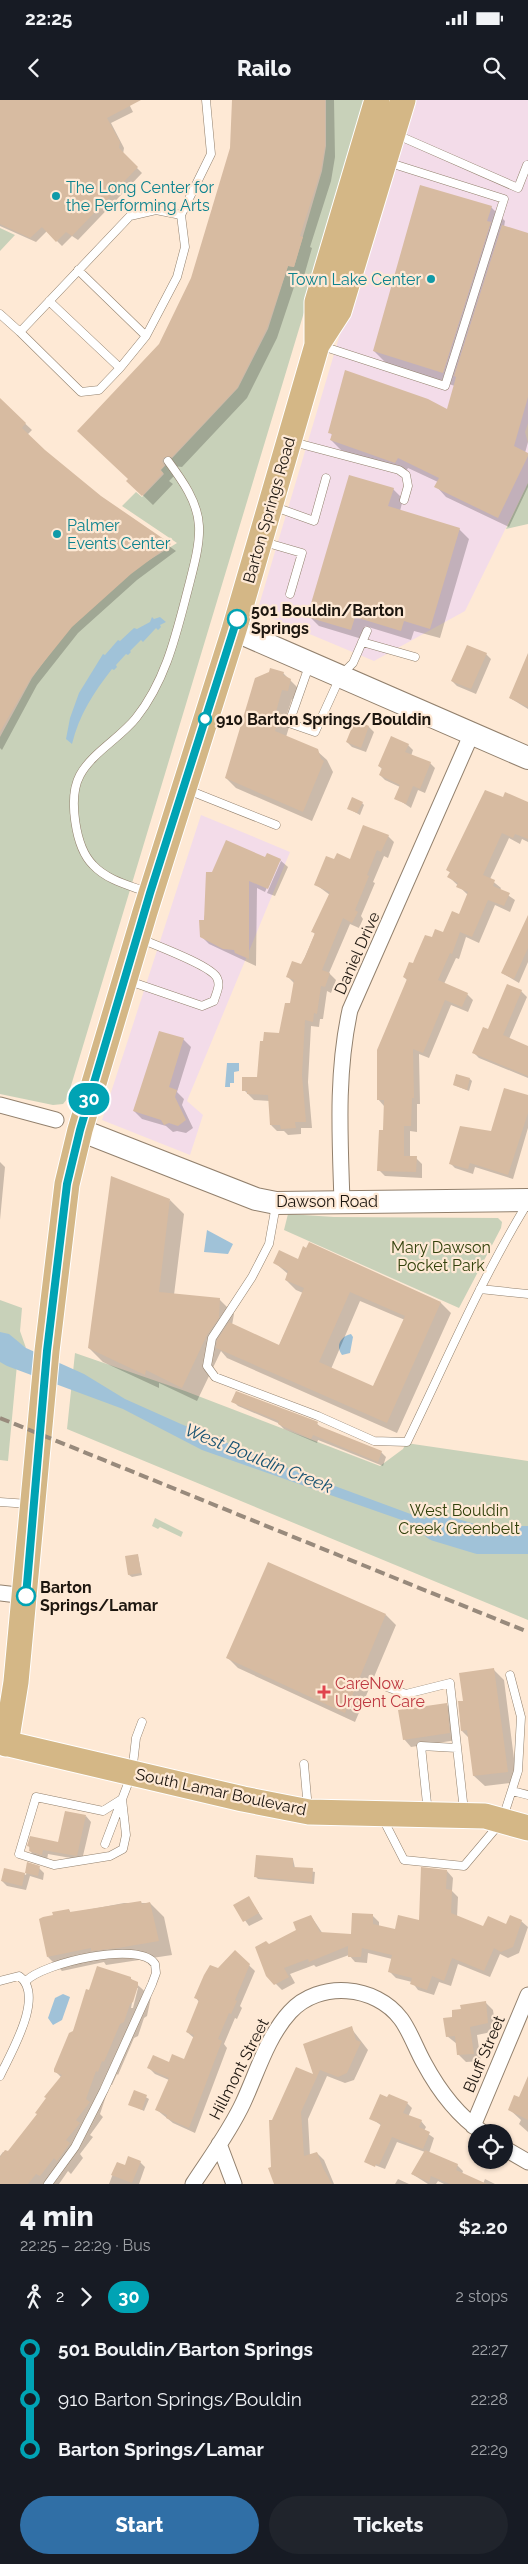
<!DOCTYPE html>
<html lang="en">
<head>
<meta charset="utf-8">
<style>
  :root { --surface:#171b24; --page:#20242c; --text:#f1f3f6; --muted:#9ea1a6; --accent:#306fa6 }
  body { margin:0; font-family:Raleway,sans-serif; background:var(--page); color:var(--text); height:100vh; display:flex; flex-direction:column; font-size:19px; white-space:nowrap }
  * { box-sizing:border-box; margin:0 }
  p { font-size:16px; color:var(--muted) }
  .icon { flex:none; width:28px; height:28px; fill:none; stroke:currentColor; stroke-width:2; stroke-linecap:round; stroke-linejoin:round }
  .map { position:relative; height:2084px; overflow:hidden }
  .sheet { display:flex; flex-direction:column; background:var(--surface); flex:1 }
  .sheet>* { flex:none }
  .badge { padding:0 10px; border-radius:16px; font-size:18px; line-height:32px }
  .buttons { position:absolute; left:468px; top:2024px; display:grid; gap:10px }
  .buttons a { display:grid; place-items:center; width:45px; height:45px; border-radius:50%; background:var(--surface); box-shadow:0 1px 4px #0004; font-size:25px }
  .map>.badge { position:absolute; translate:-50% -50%; box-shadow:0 0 0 2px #fff }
  .legs { display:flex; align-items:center; gap:8px; height:55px; padding:0 20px; font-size:16px }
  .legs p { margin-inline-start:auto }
  .summary { display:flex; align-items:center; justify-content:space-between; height:85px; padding:0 20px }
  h1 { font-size:28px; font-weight:800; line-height:38px }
  .cta { display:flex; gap:10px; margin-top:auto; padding:10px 20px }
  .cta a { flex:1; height:58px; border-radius:30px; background:var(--accent); color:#fff; font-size:20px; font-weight:800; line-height:58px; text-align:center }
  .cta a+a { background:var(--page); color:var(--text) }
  ul { padding:0 20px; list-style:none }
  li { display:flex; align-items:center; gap:18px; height:50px; font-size:19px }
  li i { display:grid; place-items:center; width:8px; height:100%; margin:0 6px; background:currentColor }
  li i::after { content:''; width:12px; height:12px; margin:-6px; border:4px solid; border-radius:50%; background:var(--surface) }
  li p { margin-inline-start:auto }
  li:first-child i { background:linear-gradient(#0000 50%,currentColor 0) }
  li:last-child i { background:linear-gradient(currentColor 50%,#0000 0) }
  .status { display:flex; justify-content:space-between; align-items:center; height:35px; padding:0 25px; background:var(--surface); direction:ltr }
  .status svg { height:14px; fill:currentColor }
  header { display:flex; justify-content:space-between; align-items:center; height:65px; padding:0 20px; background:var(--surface); font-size:22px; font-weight:800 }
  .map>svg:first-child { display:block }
  .commercial { fill:#f3dce9 }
  .green { fill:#c8d1b9 }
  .water { fill:#a0c2d8 }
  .shadow { fill:#0003; fill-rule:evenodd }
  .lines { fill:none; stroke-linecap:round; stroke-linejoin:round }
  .river { stroke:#a0c2d8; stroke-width:28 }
  .building { fill:#d7bba1; fill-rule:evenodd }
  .lane-casing { stroke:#92806d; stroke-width:9 }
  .street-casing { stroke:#92806d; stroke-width:17 }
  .secondary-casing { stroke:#92806d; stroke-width:24 }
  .primary-casing { stroke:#fff; stroke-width:27 }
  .lane { stroke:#fff; stroke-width:8 }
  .street { stroke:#fff; stroke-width:15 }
  .secondary { stroke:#fff; stroke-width:22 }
  .primary { stroke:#d4b786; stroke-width:25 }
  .rail { stroke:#988a7c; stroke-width:4; stroke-dasharray:10 5; stroke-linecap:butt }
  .line-1-casing { stroke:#fff; stroke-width:11 }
  .line-1 { stroke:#00a3b4; stroke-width:8 }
  .culture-dot { fill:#0f9aa8; stroke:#fee9d5; stroke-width:2 }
  .stop-1-dot { fill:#fff; stroke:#00a3b4; stroke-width:2.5 }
  .health-dot { fill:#e0444e; stroke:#fee9d5; stroke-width:2 }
  .labels { text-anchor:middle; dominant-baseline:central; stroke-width:4.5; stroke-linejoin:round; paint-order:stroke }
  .culture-label { font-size:16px; fill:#0d838f; stroke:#fee9d5; text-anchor:start }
  .street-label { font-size:16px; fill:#1d160f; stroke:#fee9d5 }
  .stop-label { font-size:16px; font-weight:bold; fill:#1d160f; stroke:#fee9d5; text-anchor:start }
  .park-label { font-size:16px; fill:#32410b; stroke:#fee9d5 }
  .health-label { font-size:16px; fill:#be3a42; stroke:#fee9d5; text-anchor:start }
  .water-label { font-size:18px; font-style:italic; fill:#1a5473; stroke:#fee9d5 }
</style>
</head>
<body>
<div class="status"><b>22:25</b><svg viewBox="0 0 49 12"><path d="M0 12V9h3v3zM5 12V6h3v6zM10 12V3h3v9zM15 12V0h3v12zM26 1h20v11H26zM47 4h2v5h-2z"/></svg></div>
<header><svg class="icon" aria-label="back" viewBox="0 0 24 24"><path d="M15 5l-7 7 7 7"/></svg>Railo<svg class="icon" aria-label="search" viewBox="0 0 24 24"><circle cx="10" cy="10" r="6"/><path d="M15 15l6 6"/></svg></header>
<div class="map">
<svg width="528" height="2084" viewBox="0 0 528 2084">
  <rect width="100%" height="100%" fill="#fee9d5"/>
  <path class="commercial" d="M410,0H528V323L525,332L528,343V383L465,511L374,561L257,512Z
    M201,715L290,752L187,1001L203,1015L190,1055L102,1020Z"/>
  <path class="green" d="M326,0H368L67,999L63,1004L53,1005L0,994V637L32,578L70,526L130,472L177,443L122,406L136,392L142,397L164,374L161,370L238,288L268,229L288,166L294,167L322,71L326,46Z
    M0,128L15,135L0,151Z
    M528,383V424L506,429Z
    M288,1114L334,1117L498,1118L502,1122L501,1128L459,1208L284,1130Z
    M0,1200L22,1208L20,1231L26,1248L19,1243L8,1361L0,1360Z
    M75,1253L185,1291L380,1366L403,1349L406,1343L528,1361V1520L67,1329Z
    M155,1418L183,1432L181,1437L160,1427L158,1429L152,1426Z"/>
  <path class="water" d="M152,517L154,519L160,517L166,522L160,525L161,527L158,530L156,528L143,542L141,540L130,551L131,552L128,555L126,554L116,565L117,567L114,570L112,569C94,592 79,615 72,644L66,639L70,618L79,593L103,554L105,555L118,540L120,541L134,528L137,529L150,522Z
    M227,963H239V971L234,972V983H230V987H225Z
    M207,1130L233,1144L228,1154L204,1152Z
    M0,1232L9,1234L26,1248L84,1274L125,1299L181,1324L305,1375L481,1440L413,1424L202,1350L123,1309L7,1266L0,1262Z
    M351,1234L353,1237L350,1253L342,1255C335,1246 341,1236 351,1234Z
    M63,1894L70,1897L62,1920L53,1925L48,1918L55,1898Z"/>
  <path class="shadow" d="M0,0H127L133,12L111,23L124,48L123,54L142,73L78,140L72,136L62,146L47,131L36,142L0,126Z
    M233,0H334L335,57L331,81L310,147L312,148L304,176L298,175L277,238L247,298L182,367L174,366L172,372L174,376L169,381L173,384L153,405L128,381L160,245L192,179L232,49Z
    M491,107L505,121L504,127L528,134V342L525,353L528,355V387L509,427L446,397L436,386L438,382L408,368L405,373L341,350L331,340L332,335L330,332L448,311L455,286L388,265L374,251Z
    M0,300L32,330L27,335L44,351L100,397L176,451L137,480L78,533L37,585L2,650L0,648Z
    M393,389L403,399L400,411L459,429L469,439L440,538L414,531L411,540L365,526L362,539L319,526L309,516Z
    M486,554L491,559L476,594L457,586L452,581Z
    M528,567V609L510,598Z
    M283,573L300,590L297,600L292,599L285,620L290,624L286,637L317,651L327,660L333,672L312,721L236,688L226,678Z
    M355,622L369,627L374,632L366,652L352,647L347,642Z
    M408,645L413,650L411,656L430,663L435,668L425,693L418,690L411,708L396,698L400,687L385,680L380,675L383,670L379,666Z
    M503,699L528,703V742L522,739L520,744L509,738L490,779L501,788L500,790L515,800L510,812L495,805L479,843L466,837L459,859L456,858L444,884L467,894L473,900L468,912L451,905L429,958L419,954L420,1004H417V1032L410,1031V1057L416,1058L422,1064V1078L385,1076L379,1070L385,1031L384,1006L378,999L407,880L404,877L433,839L444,834L460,816L468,795L449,777L451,773L447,770Z
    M362,703L364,705L360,715L351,710Z
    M388,736L394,742L388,758L384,756L373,782L375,783L361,816L363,819L359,828L350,824L329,873L336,880L331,893L327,891L323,919H320L319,927L311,926L308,982L312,1028H301V1034L288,1035L284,1031H277L271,1025L270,1001L254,1000L244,990L259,978L280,934L291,905L294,883L288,877L301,866L315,834L312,831L330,795L315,784L335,761L351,760Z
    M280,760L288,767L275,796L267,793L281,761H278L265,792L257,788L256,866L209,844L201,836L213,773Z
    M528,832V862L519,883L502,873Z
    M521,891L527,897L509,939L528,947V978L479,958L474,953Z
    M183,939L191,947L177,992L184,999L182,1005L193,1028L186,1033L177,1031L173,1032L166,1026L142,1019L134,1011Z
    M470,979L472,981L469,991L454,985Z
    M528,997V1028L513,1079L475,1067L473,1074L455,1068L450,1063L492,1033Z
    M0,1062L5,1067L0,1120Z
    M170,1100L184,1114L174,1195L220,1200L234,1214L232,1225L279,1246L303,1193L296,1190L286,1180L288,1174L274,1162L298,1160L307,1150L441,1203L451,1213L397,1333L227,1258L221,1251L197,1301L159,1283V1288L103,1262L89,1248ZM360,1201L405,1220L373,1287L331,1269Z
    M233,1301L315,1322L322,1328L381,1352L386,1357L383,1366L318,1340L317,1343L284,1329L278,1323L238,1306Z
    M138,1456L142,1475L132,1477L129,1475Z
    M386,1515L396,1525L355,1622L238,1568L228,1558Z
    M494,1570L504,1580L517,1682L485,1686L474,1676L469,1638L462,1631L464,1602Z
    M446,1604L454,1612L457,1640L411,1647L404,1639Z
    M86,1716L91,1722L82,1760L48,1754L47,1760L35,1756L30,1751L29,1746L59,1743Z
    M293,1759L295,1768L315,1772L314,1784L258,1779L256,1777Z
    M28,1764L39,1768L44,1773L43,1780L30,1776L26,1790L7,1786L2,1781L24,1774L26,1775Z
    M447,1771L453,1778L452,1791L458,1797L457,1817L484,1828L507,1826L521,1821L528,1827L519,1853L508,1858L500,1854L490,1877L458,1864L451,1886L439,1882L434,1895L418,1890L412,1882L396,1878L390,1872L392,1859L368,1853L367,1863L355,1862L349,1855L316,1867L314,1865L290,1874L295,1883L282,1890L267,1875L269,1846L298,1830L311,1816L323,1834L352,1835L372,1815L379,1822V1827L396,1831L420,1821Z
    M248,1797L263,1819L249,1826L235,1806Z
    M124,1803H150L164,1817L172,1855L106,1865L104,1862L62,1871L48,1857L69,1810L71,1813Z
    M235,1852L255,1871L240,1906L242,1908L237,1919L235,1918L224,1944L227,1948L195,2033L173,2023L157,2010L169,1980L155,1974L149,1968L185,1961L194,1938L187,1932L199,1902L196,1898Z
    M130,1878L151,1897L147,1916L144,1918L138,1936L134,1938L118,1975L117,1974L112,1985L110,1984L100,2014L103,2017L90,2035L93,2037L80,2054L83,2058L71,2074L68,2071L59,2084H0V2056L3,2052L8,2053L39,2014L61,1977L56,1972L90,1891ZM135,1888H138L133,1908H131Z
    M485,1902L493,1910L496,1931L477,1935L481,1961L466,1962L458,1954L457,1944L447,1936L454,1919L462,1910Z
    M351,1928L368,1950L354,1980L345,1983L327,1976L308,2019L310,2056L317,2053L324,2060L334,2084H275L272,2068L273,2022L315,1977L304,1945Z
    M528,1983V2032L519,2024L521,2020L509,2009L520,1999Z
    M135,1991L149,1999L144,2011L130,2004Z
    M407,2003L412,2008L408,2017L421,2021L426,2027L424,2031L434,2038L429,2053L457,2065L463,2071L462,2074L483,2084L485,2079L495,2084H444L438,2081L436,2084H428L412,2074L425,2052L397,2042L385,2069L372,2064L382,2026L371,2018Z
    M140,2062L145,2067L139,2084H109L117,2063L126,2066Z
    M398,2079L409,2084H395Z"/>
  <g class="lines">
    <path class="river" d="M436,1427L479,1440H528"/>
  </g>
  <path class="building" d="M0,0H141L107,18L120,42L119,48L138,67L72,136L66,132L56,142L42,127L30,138L0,124Z
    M232,0H325V46L321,70L300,136L303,137L294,167L288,166L267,228L237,288L172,357H164L162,361L164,366L160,370L163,373L142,396L126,381L128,379L77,331L159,244L191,178L230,48Z
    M420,85L492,106L487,121L491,122L443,273L373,251Z
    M502,125L528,133V297L514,346L528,353V356L498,418L434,387L439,378L398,358L395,363L330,340L332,334L328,333L345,270L428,299L447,309L456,277L454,276Z
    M0,298L26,323L22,328L45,350L101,396L171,444L131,474L72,527L31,578L0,632Z
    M349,375L394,388L388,406L460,428L430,529L404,521L401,531L355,517L351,530L307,517Z
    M467,545L487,553L471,589L451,581Z
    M528,553V607L509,598Z
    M270,568L284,572L283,575L291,579L288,591L282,590L276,612L281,613L275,631L318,649L321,659L324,661L303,712L225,678L255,578L269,572Z
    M355,620L369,626L361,648L346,642Z
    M391,636L409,644L405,652L431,662L420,689L413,686L406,704L394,699L400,685L379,675L382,668L378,666Z
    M485,690L503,697L505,692L528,702V739L515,734L513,738L502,733L483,775L495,780L493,786L510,793L504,806L488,800L472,837L460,832L452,854L450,853L438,880L468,893L462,907L445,900L423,953L413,949L414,998H412L411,1026H404V1056H417L416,1072L377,1071L379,1030H383L384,1000H377V950L407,879L403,877L409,862L413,863L415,858L425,835L432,837L435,829L443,832L452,811L459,814L468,792L456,787L458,783L447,777L450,772L446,770Z
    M352,697L363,702L357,713L347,709Z
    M363,725L389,735L381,752L377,750L367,775L369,776L355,810L358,812L352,823L343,818L322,870L330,873L325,887L321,886L317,914L314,913L313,922L305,920L302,975L306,1022H295L296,1028L281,1029L280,1025H270L268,995L247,994V991H242V977H257L260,941H263L264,932L279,933L285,903H290L294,880L286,877L292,861L301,864L305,857L315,833L311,832L330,792L314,785L326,756L334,759L337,753L350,759Z
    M226,740L265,757L267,753L281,759L268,789L249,781V859L235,853L234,850L223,849L200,837L199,820H204L206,772H212Z
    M528,815V848L514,879L501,873Z
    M507,884L522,890L503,935L528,946V976L472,953L483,927L488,929Z
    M159,931L184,938L169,987L177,990L175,997L186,1020L178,1026L169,1023L164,1025L161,1020L133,1011Z
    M456,974L470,978L467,990L453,985Z
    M504,988L528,995V1013L508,1075L470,1063L468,1069L449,1064L460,1026L491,1031Z
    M111,1076L170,1099L159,1192L220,1198L219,1218L207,1235L182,1288L146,1270L145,1275L88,1248Z
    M309,1142L441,1202L387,1323L216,1248L217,1240L229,1222L279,1245L304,1188L285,1180L288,1171L273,1163L279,1150L298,1159L303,1146L306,1148ZM350,1192L405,1216L373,1286L319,1262Z
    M236,1291L316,1321L318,1322L317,1325L382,1351L378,1362L313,1335L311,1339L278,1324L279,1321L231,1302Z
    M138,1454L141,1473L128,1475L125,1456Z
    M268,1462L386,1514L345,1613L226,1558Z
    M494,1568L508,1672L473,1676L467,1630L461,1631L458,1601H463L459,1573Z
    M447,1603L450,1633L403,1640L398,1610Z
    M65,1711L86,1715L77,1756L43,1750L42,1755L29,1751L30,1747L27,1746L30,1736L58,1742Z
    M256,1755L293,1758V1767L313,1768L312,1782L254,1777Z
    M27,1762L40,1766L38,1776L25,1773Z
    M421,1767L447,1770L446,1789L452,1790L451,1813L483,1826L488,1816L506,1824L510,1815L522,1820L513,1847L501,1852L494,1848L484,1871L452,1858L444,1881L432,1876L427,1890L410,1884L412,1878L388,1872L392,1855L362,1848L361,1857H348V1846L309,1862L308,1859L284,1868L289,1877L274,1885L266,1876L255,1847L266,1841L269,1844L296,1830L293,1822L311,1815L320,1832L351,1834L352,1813L373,1814V1824L395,1829L398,1815L419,1820Z
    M4,1768L25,1773L22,1786L1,1781Z
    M249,1796L259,1813L243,1822L233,1805Z
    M141,1801L142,1804L150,1802L159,1841L118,1848L91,1851V1848L47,1857L39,1819L43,1817L53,1815L52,1812L69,1809L70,1812Z
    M235,1850L250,1864L235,1900L237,1901L231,1914L229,1913L218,1939L222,1941L189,2028L166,2018L167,2015L155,2010L169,1978L147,1968L153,1955L169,1962L172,1954L184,1959L194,1935L186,1932L199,1900L194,1898L204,1875L210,1865L218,1868Z
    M97,1866L131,1877V1879L138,1882V1886L133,1902L130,1904L124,1922L120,1924L104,1962L102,1961L98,1972L96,1971L86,1999L90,2002L76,2020L80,2023L66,2040L70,2043L57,2061L54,2058L40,2076L36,2074L28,2084H0V2057L5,2050L8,2051L37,2014L35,2013L46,1998L44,1997L62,1975L54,1972V1969L69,1933L73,1931L86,1889L89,1890Z
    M486,1901L488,1923L470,1927L474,1954L457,1955L455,1936L446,1937L443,1918L452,1917V1910L461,1909L460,1905Z
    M352,1926L356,1940L361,1942L347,1973L338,1977L320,1970L301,2012L304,2056L317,2052L323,2068L332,2084H274L268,2068L271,2067L269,2020H272L296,1967L313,1974L303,1944Z
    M528,1976V2020L508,2010L514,1995L519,1997Z
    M134,1990L147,1995L142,2010L128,2005Z
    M380,1994L387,1997L389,1994L408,2002L403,2013L422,2020L419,2027L430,2032L423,2049L392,2037L379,2065L376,2064L375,2067L364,2062L381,2024L369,2019Z
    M425,2050L458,2064L456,2070L487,2084H450L431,2076L429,2082L411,2074Z
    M128,2056L141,2061L132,2083L111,2075L117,2062L125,2065Z"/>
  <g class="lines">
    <defs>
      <path id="lane" d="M395,34L518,88L527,65
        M78,170L146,236L177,177L185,147L181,115
        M0,214L20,232L130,116L156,110L181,115L211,54L206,0
        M20,232L81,292L99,290L120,268L49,201
        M322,246L445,286L504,99L387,62
        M120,268L146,236
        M293,342L399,370L406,375L408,386L404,400
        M275,407L314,421L326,378
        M264,442L302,453L290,494
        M362,542L415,557
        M309,566L289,623L315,632L341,575L353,563L367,531
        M188,690L276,725
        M147,792C128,785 107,780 93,765C75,747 68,697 80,675C92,653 120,638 136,618C166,580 176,535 188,489C193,469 200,446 199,426C198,402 182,380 168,361
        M129,881L202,906L214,901C216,893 221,886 217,878C212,866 155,845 141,839
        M276,1105L269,1144L252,1177L212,1238L207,1266L215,1277L318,1316L374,1341L407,1342C446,1262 480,1181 527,1104
        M480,1189L528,1194
        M0,1402L29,1404
        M387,1587L406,1594L450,1583L464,1711
        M304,1664L308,1709
        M512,1691L528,1695
        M36,1697L103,1711L122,1699L126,1735L123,1749L110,1756L54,1765L19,1754Z
        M428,1713L421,1646L457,1648
        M383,1719L404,1760L464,1766L502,1721L518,1671L521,1617L510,1575
        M105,1744L132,1673L136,1638L142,1622
        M0,1881L19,1876C46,1895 10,1954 0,1976
        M26,1881C43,1863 140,1840 155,1864L156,1873L152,1884L104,1990L75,2047L48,2084"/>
      <path id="street" d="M0,1005L56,1020
        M342,1102C340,1037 336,974 350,910L472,633
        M0,1493L26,1496
        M473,2026L528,1895
        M219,2044L234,2084
        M504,2048L528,2062
        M193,2084C210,2058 230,2031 243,2003C257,1973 267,1937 290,1912C319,1880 376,1885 401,1919C410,1931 416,1949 424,1963C438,1989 457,2015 482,2032"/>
      <path id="secondary" d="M234,530L528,658
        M80,1030L256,1099L276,1103L528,1100"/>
      <path id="primary" d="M317,245V202L377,0
        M0,1642L243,1699L309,1712L485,1716L528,1728
        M6,1644L16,1582L47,1251L67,1084L80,1030L145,812L234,530L317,245L339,211L403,0"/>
    </defs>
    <use href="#lane" class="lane-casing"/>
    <use href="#street" class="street-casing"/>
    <use href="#secondary" class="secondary-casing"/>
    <use href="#primary" class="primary-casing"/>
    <use href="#lane" class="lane"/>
    <use href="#street" class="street"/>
    <use href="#secondary" class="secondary"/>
    <use href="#primary" class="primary"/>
    <path class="rail" d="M0,1318L528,1532"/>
  </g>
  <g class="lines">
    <defs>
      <path id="line-1" d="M26,1496L47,1251L67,1084L80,1030L150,793L237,519"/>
    </defs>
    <use href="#line-1" class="line-1-casing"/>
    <use href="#line-1" class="line-1"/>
  </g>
  <g class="culture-dot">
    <circle cx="56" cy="96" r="5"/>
    <circle cx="431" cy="179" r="5"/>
    <circle cx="57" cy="434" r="5"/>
  </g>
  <g class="stop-1-dot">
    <circle cx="237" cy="519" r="9"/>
    <circle cx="205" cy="619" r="6"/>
    <circle cx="26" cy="1496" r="9"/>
  </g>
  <path class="health-dot" d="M321.5 1584.5h5v5h5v5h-5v5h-5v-5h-5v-5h5z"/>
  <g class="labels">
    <g class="culture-label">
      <text x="66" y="87">The Long Center for<tspan x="66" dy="18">the Performing Arts</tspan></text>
      <text x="421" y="179" text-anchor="end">Town Lake Center</text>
      <text x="67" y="425">Palmer<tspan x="67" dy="18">Events Center</tspan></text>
    </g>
    <g class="street-label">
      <text transform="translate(269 410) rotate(-74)">Barton Springs Road</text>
      <text transform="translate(357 853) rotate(-66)">Daniel Drive</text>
      <text x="327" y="1101">Dawson Road</text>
      <text transform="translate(221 1692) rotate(12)">South Lamar Boulevard</text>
      <text transform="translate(484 1954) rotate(-67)">Bluff Street</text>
      <text transform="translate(239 1969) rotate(-63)">Hillmont Street</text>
    </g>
    <g class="stop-label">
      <text x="251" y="510">501 Bouldin/Barton<tspan x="251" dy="18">Springs</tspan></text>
      <text x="216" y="619">910 Barton Springs/Bouldin</text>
      <text x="40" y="1487">Barton<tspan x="40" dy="18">Springs/Lamar</tspan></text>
    </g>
    <g class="park-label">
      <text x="441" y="1147">Mary Dawson<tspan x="441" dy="18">Pocket Park</tspan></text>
      <text x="459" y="1410">West Bouldin<tspan x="459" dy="18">Creek Greenbelt</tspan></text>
    </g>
    <g class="health-label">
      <text x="335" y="1583">CareNow<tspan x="335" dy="18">Urgent Care</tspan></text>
    </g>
    <g class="water-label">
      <text transform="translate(259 1358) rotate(22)">West Bouldin Creek</text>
    </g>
  </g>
</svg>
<div class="buttons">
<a><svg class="icon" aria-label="locate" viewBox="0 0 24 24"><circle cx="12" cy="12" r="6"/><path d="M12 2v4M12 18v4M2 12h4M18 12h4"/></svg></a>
</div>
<b class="badge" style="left:89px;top:999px;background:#00a3b4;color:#fff">30</b>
</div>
<section class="sheet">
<div class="summary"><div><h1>4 min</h1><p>22:25 – 22:29 · Bus</p></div><b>$2.20</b></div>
<div class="legs"><svg class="icon" aria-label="walk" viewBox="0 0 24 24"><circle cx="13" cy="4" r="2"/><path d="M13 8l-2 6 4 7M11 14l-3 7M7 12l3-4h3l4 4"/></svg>2<svg class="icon" aria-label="forward" viewBox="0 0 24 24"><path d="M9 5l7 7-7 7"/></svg><b class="badge" style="background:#00a3b4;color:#fff">30</b><p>2 stops</p></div>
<ul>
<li><i style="color:#00a3b4"></i><b>501 Bouldin/Barton Springs</b><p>22:27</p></li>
<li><i style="color:#00a3b4"></i><span>910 Barton Springs/Bouldin</span><p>22:28</p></li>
<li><i style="color:#00a3b4"></i><b>Barton Springs/Lamar</b><p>22:29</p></li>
</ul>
<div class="cta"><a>Start</a><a>Tickets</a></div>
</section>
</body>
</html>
